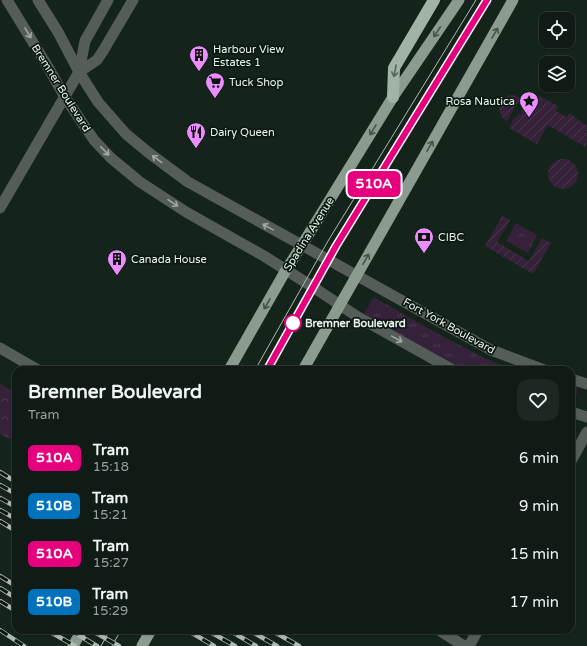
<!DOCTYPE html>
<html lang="en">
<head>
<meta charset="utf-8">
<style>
  :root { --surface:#0f1b14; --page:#1d2822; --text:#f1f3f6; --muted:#9ba1a0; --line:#2f3934 }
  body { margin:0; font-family:"Varela Round",sans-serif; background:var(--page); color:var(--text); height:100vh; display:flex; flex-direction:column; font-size:15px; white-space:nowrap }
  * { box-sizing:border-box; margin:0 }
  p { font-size:13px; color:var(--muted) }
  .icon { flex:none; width:22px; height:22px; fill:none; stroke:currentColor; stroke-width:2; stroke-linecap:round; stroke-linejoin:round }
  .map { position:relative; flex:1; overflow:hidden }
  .drawer { position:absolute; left:12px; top:366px; width:563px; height:268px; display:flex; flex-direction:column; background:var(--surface); border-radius:12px; box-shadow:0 1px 3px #0004,0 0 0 1px var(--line) }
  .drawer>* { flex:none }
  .badge { padding:0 8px; border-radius:6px; font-size:14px; line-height:26px }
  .tools { position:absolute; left:539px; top:12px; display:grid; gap:8px }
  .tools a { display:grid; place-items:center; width:36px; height:36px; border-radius:8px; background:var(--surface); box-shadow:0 1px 3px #0004,0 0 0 1px var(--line); font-size:20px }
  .map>.badge { position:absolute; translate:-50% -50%; box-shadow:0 0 0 2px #fff }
  .round { display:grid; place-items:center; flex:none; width:42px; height:42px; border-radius:12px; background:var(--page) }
  .overview { display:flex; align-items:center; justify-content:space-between; height:68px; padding:0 16px }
  h1 { font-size:19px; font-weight:700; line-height:30px }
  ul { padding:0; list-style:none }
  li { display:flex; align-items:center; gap:12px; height:48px; padding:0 16px }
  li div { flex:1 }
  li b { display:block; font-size:15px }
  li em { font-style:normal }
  li .badge { min-width:44px; font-weight:700; text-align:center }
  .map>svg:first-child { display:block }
  .grass { fill:url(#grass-tufts) }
  .park { fill:url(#park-crowns) }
  .garden { fill:url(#garden-furrows) }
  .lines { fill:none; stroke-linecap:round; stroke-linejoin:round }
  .minor { stroke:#555d58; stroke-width:11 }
  .tertiary { stroke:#555d58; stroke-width:11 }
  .primary { stroke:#8b9b90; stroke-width:11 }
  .motorway { stroke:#a0b3a6; stroke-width:12 }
  .tram { stroke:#adb9b1; stroke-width:1 }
  .rail-casing { stroke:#adb9b1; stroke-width:4.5 }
  .rail { stroke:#0b1a11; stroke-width:3; stroke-dasharray:9; stroke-linecap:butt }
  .oneway { stroke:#45544a }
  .oneway2 { stroke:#a0a8a2 }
  .oneway3 { stroke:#56665c }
  .line-casing { stroke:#fff; stroke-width:9 }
  .line { stroke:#e6007e; stroke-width:6 }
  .stop-dot { fill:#fff; stroke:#e6007e; stroke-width:2 }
  .labels { text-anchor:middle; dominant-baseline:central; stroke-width:3.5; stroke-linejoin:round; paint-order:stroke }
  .poi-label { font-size:11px; fill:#eaf4ed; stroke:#0b1a11; text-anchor:start }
  .street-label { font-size:11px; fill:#eaf4ed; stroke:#0b1a11 }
  .stop-label { font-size:11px; font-weight:bold; fill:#eaf4ed; stroke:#0b1a11; text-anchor:start }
</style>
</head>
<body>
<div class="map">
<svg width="587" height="646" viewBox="0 0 587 646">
  <defs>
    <pattern id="grass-tufts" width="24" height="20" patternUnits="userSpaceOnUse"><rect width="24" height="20" fill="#36213b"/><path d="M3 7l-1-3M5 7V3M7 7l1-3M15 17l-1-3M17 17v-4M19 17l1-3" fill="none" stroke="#4a374e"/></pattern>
    <pattern id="park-crowns" width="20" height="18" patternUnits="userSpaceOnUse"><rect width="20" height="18" fill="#36213b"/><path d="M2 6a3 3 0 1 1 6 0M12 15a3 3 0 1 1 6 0" fill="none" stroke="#4a374e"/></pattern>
    <pattern id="garden-furrows" width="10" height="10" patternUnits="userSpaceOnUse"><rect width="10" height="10" fill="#36213b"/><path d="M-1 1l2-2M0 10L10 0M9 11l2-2" fill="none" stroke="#4a374e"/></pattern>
  </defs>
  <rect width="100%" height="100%" fill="#14241a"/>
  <path class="grass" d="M516,223L537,235L528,253L506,241Z
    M373,298H375C420,323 465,351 513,370H466L442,359L365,316L364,314Z
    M571,387L577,388C578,394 575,398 572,402H571Z"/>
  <path class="park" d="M0,384L16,393V442L0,434Z"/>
  <path class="garden" d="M523,93L535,99L537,95L558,106L556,111L567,117L569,113L587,126V143L585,147L548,125L537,144L509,128L514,118L521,114C522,109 523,105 519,101L507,121C493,113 500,93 514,95C516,96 518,97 520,98Z
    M548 174a15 15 0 1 1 30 0a15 15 0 1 1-30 0Z
    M502,216L510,220L497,242L529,261L542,238L551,243L533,274L485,246Z"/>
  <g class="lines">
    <path class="minor" d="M79,72L97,60L103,51L133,0
      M0,208L79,72L85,41L108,0
      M571,461L587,432
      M439,630L464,646
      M469,646L478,630"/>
    <path class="tertiary" d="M7,0L45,62L65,97L83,124L94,140L111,158L140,182L186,212L264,256L313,287L358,317L453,370
      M38,0L58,32L79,72L98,102L126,134L149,153L188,182L491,350L544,370
      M0,348L38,370
      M571,379L587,384
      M571,412L587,417"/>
    <path class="primary" d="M229,370L286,270L302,245L393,97L459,0
      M303,370L513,0
      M73,646L82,630
      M142,646L151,630"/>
    <path class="motorway" d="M393,97L394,68L434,0"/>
    <path class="tram" d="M255,370L328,241L476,0
      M267,370L336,246L487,0
      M101,646L110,630
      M112,646L121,630"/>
    <defs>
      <path id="rail" d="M0,472L16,482
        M0,485L16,494
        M0,498L16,507
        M0,510L16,519
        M0,521L16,531
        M0,576L16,586
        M0,588L16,598
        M0,601L16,611
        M0,630L24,646
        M47,630L75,646
        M70,630L97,646
        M91,630L119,646
        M187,630L214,646
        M207,630L235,646
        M229,630L256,646
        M249,630L277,646
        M271,630L299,646"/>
    </defs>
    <use href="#rail" class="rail-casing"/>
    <use href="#rail" class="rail"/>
  </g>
  <defs><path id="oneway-shaft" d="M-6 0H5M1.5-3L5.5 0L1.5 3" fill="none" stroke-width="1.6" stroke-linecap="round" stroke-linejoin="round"/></defs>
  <g class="oneway">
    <use href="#oneway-shaft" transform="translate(437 32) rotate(124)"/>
    <use href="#oneway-shaft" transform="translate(495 33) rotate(-60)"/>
    <use href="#oneway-shaft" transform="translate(373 130) rotate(121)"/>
    <use href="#oneway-shaft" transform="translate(430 146) rotate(-60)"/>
    <use href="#oneway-shaft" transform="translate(366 259) rotate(-60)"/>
    <use href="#oneway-shaft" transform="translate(267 304) rotate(120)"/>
  </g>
  <g class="oneway2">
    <use href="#oneway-shaft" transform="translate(28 33) rotate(59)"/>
    <use href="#oneway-shaft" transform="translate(105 151) rotate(46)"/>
    <use href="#oneway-shaft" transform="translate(157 159) rotate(-143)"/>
    <use href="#oneway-shaft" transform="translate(173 203) rotate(34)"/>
    <use href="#oneway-shaft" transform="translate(268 227) rotate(-151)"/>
    <use href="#oneway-shaft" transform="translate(397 339) rotate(29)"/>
  </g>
  <use class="oneway3" href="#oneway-shaft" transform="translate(395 71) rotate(101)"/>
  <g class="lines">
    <defs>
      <path id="line" d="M267,370L336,246L487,0"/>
    </defs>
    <use href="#line" class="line-casing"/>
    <use href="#line" class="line"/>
  </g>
  <defs>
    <symbol id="building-pin" viewBox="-11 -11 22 30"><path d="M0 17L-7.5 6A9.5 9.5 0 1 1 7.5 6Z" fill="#ea8dfd" stroke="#0b1a11"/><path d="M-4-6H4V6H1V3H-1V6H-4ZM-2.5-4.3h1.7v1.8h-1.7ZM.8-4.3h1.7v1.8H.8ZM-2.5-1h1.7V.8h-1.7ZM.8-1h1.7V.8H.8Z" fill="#111"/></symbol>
    <symbol id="supermarket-pin" viewBox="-11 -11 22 30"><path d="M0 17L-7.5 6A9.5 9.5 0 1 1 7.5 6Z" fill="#ea8dfd" stroke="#0b1a11"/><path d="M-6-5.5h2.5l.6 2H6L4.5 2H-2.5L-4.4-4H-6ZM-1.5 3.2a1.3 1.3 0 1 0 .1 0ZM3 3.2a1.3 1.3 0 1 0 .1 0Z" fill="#111"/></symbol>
    <symbol id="sight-pin" viewBox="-11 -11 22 30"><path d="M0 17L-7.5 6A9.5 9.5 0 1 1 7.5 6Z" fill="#ea8dfd" stroke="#0b1a11"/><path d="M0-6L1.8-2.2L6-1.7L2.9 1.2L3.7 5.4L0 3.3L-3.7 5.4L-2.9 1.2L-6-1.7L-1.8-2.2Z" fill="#111"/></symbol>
    <symbol id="restaurant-pin" viewBox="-11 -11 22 30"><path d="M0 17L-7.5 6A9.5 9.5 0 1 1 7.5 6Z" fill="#ea8dfd" stroke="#0b1a11"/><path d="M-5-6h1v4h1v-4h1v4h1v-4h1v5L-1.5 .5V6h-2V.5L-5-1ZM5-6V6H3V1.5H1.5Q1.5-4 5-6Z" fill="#111"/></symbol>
    <symbol id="bank-pin" viewBox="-11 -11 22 30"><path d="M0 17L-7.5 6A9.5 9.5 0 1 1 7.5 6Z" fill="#ea8dfd" stroke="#0b1a11"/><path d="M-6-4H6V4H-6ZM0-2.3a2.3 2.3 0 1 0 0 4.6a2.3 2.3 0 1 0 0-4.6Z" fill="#111"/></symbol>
  </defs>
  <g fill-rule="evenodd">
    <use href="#building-pin" x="188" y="44" width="22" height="30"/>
    <use href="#supermarket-pin" x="204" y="71" width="22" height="30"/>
    <use href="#sight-pin" x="518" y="90" width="22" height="30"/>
    <use href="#restaurant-pin" x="185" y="121" width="22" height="30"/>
    <use href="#bank-pin" x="413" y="226" width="22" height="30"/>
    <use href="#building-pin" x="106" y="248" width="22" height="30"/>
  </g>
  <circle class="stop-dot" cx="293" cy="323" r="8"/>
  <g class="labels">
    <g class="poi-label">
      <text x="213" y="49">Harbour View<tspan x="213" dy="13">Estates 1</tspan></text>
      <text x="229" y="82">Tuck Shop</text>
      <text x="515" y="101" text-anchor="end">Rosa Nautica</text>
      <text x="210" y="132">Dairy Queen</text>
      <text x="438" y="237">CIBC</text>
      <text x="131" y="259">Canada House</text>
    </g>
    <g class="street-label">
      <text transform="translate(61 88) rotate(58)">Bremner Boulevard</text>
      <text transform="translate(309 234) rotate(-58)">Spadina Avenue</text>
      <text transform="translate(449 326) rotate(29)">Fort York Boulevard</text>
    </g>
    <g class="stop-label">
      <text x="305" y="323">Bremner Boulevard</text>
    </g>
  </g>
</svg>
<div class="tools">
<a><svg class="icon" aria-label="locate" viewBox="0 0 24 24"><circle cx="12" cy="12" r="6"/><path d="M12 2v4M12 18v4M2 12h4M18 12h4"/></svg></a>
<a><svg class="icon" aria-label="layers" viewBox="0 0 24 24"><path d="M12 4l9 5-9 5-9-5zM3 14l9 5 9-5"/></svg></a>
</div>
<b class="badge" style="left:374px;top:184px;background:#e6007e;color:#fff">510A</b>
<section class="drawer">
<div class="overview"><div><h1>Bremner Boulevard</h1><p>Tram</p></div><a class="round"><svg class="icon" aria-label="heart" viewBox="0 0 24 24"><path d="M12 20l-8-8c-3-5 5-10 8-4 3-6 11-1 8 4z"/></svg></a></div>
<ul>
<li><span class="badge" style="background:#e6007e;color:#fff">510A</span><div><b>Tram</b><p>15:18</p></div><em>6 min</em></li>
<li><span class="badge" style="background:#0072bc;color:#fff">510B</span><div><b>Tram</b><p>15:21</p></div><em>9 min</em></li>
<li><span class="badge" style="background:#e6007e;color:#fff">510A</span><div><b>Tram</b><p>15:27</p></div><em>15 min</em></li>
<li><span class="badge" style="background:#0072bc;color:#fff">510B</span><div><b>Tram</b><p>15:29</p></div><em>17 min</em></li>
</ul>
</section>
</div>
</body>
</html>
